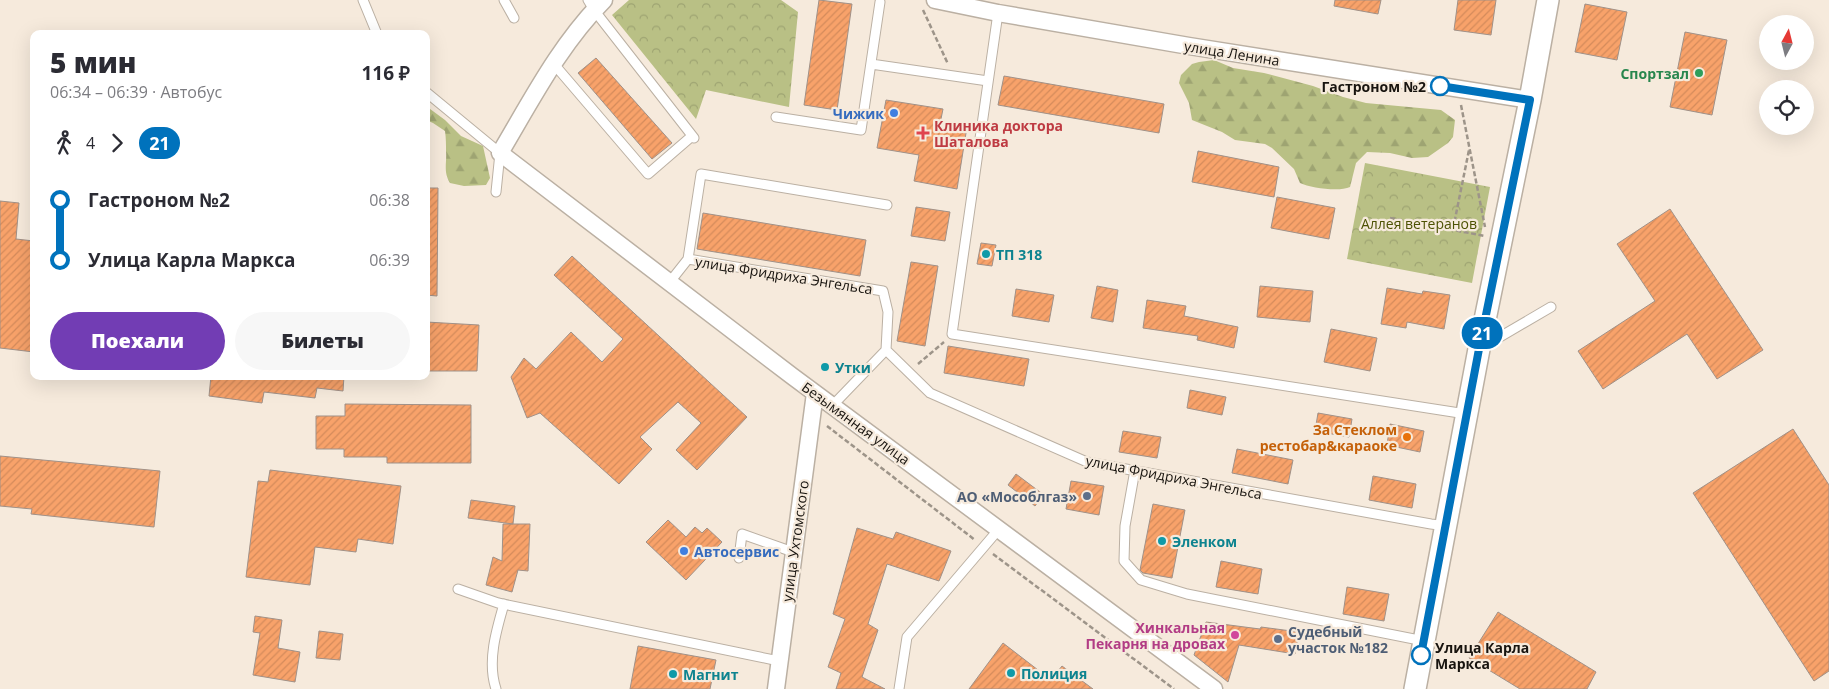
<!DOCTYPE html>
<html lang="ru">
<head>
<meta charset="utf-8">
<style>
  :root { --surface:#fff; --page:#f7f7f7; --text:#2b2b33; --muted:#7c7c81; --accent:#723db4 }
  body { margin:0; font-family:"Open Sans",sans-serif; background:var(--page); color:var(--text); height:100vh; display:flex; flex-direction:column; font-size:19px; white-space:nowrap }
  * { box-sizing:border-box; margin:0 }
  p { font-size:16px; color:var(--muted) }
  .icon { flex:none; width:28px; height:28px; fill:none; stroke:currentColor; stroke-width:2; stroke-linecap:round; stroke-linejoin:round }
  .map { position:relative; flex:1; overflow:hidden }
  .drawer { position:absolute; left:30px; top:30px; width:400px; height:350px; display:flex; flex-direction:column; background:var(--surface); border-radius:10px; box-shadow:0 5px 20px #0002 }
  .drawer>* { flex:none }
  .badge { padding:0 10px; border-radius:16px; font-size:18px; line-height:32px }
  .needle { width:32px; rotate:7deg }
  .controls { position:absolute; left:1759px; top:15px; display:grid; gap:10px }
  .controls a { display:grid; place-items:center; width:55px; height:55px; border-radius:50%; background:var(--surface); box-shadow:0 5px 20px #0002; font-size:25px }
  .map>.badge { position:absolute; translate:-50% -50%; box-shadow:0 0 0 2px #fff }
  .legs { display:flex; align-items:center; gap:8px; height:55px; padding:0 20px; font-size:16px }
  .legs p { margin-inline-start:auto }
  .summary { display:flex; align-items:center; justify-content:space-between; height:85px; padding:0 20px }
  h1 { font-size:28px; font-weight:800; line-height:38px }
  .action { display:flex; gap:10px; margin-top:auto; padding:10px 20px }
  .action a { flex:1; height:58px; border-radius:30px; background:var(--accent); color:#fff; font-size:20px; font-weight:800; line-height:58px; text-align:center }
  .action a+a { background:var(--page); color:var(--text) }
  ul { padding:0 20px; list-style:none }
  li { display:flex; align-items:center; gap:18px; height:60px; font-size:19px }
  li i { display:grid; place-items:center; width:8px; height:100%; margin:0 6px; background:currentColor }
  li i::after { content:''; width:12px; height:12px; margin:-6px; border:4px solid; border-radius:50%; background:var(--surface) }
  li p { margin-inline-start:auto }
  li:first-child i { background:linear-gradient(#0000 50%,currentColor 0) }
  li:last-child i { background:linear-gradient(currentColor 50%,#0000 0) }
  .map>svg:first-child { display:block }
  .forest { fill:url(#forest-firs) }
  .park { fill:url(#park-crowns) }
  .building { fill:url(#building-hatch); stroke:#a09188 }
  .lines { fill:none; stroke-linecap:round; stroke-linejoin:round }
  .service-casing { stroke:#bbb0a3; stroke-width:11 }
  .minor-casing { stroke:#bbb0a3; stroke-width:19 }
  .tertiary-casing { stroke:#bbb0a3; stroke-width:24 }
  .path { stroke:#9d9489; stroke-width:2.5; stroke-dasharray:5 2.5; stroke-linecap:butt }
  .service { stroke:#fff; stroke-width:9 }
  .minor { stroke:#fff; stroke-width:16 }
  .tertiary { stroke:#fff; stroke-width:21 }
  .line-1-casing { stroke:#fff; stroke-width:11 }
  .line-1 { stroke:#0072bc; stroke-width:8 }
  .leisure-dot { fill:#2e9e5b; stroke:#f6eadc; stroke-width:2 }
  .stop-1-dot { fill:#fff; stroke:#0072bc; stroke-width:2.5 }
  .shop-dot { fill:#3f7fe0; stroke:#f6eadc; stroke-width:2 }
  .health-dot { fill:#e0444e; stroke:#f6eadc; stroke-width:2 }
  .culture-dot { fill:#0f9aa8; stroke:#f6eadc; stroke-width:2 }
  .food-dot { fill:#e8710a; stroke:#f6eadc; stroke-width:2 }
  .service-dot { fill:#5c6f8a; stroke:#f6eadc; stroke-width:2 }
  .hotel-dot { fill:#d1479c; stroke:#f6eadc; stroke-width:2 }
  .labels { text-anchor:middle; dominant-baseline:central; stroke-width:4.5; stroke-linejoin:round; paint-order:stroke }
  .street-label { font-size:14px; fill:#18140f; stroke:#f6eadc }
  .leisure-label { font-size:14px; font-weight:bold; fill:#27864d; stroke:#f6eadc; text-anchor:end }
  .stop-label { font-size:14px; font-weight:bold; fill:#18140f; stroke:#f6eadc; text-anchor:end }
  .shop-label { font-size:14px; font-weight:bold; fill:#366cbe; stroke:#f6eadc; text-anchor:end }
  .health-label { font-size:14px; font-weight:bold; fill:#be3a42; stroke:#f6eadc; text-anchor:start }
  .park-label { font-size:14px; fill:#4d5203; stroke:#f6eadc }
  .culture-label { font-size:14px; font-weight:bold; fill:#0d838f; stroke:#f6eadc; text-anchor:start }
  .food-label { font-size:14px; font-weight:bold; fill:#c56008; stroke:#f6eadc; text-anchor:end }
  .service-label { font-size:14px; font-weight:bold; fill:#4e5e75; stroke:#f6eadc; text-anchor:end }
  .hotel-label { font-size:14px; font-weight:bold; fill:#b23c85; stroke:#f6eadc; text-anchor:end }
</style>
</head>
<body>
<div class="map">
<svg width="1829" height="689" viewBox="0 0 1829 689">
  <defs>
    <pattern id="forest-firs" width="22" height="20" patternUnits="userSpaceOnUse" patternTransform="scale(1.25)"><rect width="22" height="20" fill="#b9c085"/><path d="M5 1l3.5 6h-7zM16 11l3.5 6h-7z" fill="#9ea472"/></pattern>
    <pattern id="park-crowns" width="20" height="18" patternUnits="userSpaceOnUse" patternTransform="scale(1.25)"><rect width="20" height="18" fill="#b9c085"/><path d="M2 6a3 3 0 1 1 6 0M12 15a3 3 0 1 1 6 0" fill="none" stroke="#9ea472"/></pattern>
    <pattern id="building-hatch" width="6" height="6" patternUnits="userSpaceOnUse" patternTransform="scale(1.25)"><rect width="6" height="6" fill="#f8a26a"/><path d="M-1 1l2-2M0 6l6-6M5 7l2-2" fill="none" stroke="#d48b5b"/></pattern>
  </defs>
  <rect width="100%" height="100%" fill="#f6eadc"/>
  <path class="forest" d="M1214,60L1233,68L1264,73L1313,86L1343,97L1366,103L1441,110L1455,120L1453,137L1448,143L1428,157L1412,158L1390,153L1367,152L1356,163L1350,187C1339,192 1311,188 1300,183L1294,169L1272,148L1265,144L1235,140L1222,132L1192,120L1189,103L1179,83L1181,75L1192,64L1199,62Z
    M426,106L445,120L461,136L483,146L490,178L486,185L464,186L450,183C443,171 447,164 446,151C446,145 446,138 445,131L433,123L426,120Z"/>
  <path class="park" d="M629,0H781L798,12L789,107L706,90L696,119L612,15Z
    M1365,163L1490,187L1472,283L1347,259Z"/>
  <path class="building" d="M819,0L852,4L837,110L804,105Z
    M1335,0H1381L1378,14L1334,6Z
    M1458,0H1496L1491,35L1454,30Z
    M1585,4L1627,12L1617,60L1575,52Z
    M1685,32L1727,40L1712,115L1670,107Z
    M596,58L672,143L652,159L578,73Z
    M1004,76L1164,104L1159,133L998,105Z
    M886,100L943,109L939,129L966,133L957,189L914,181L919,155L877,148Z
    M1198,151L1279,167L1274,197L1192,182Z
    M426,188H438L437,296L426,295Z
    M1277,197L1335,208L1329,239L1271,228Z
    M0,201L19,203L16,239L34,241V352L0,348Z
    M916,207L950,212L945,241L911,236Z
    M1670,209L1763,350L1717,379L1687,334L1603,389L1578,351L1655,301L1617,244Z
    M703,213L866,240L860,276L697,249Z
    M981,243L996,245L992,266L977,264Z
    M572,256L747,417L697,470L676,450L701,423L678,402L640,437L652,449L619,484L540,413L527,418L511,377L524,358L536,369L571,332L602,362L623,339L554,275Z
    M911,262L938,266L925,346L897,341Z
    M1097,286L1118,290L1113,322L1091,318Z
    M1260,286L1313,291L1310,322L1257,317Z
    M1387,288L1422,294L1423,291L1450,295L1444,329L1407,322L1406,328L1381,324Z
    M1016,289L1054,295L1049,322L1012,316Z
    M1147,300L1186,306L1184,316L1238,327L1234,348L1197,340L1198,336L1143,328Z
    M426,322L479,325L477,371H426Z
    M1331,329L1377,338L1370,371L1324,362Z
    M948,346L1029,359L1024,386L944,373Z
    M211,376H344L343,391L317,388L315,398L264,392L262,403L209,396Z
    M1190,390L1226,397L1222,415L1187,408Z
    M345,404L471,405V463H387V457H344V449H316V416H345Z
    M1318,413L1352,419L1349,437L1315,431Z
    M1390,424L1424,431L1420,452L1387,445Z
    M1793,429L1829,485V671L1814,681L1693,493Z
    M1123,431L1161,437L1157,458L1119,452Z
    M1237,449L1293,460L1288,484L1232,473Z
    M0,456L160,471L154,527L31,514L32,509L0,506Z
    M270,470L401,486L393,544L358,539L356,552L315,547L310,585L246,577L258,481L268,482Z
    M1016,474L1044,495L1035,506L1008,485Z
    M1373,476L1416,484L1412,508L1369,500Z
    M1071,481L1104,486L1099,515L1066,509Z
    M471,500L515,506L513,524L468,518Z
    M1153,504L1185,510L1172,578L1143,573L1140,570Z
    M668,520L686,537L695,527L702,533L707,528L722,542L686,580L646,542Z
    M503,524H530L528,571L518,570L512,592L486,585L493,557L502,561Z
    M857,528L893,539L896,532L951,551L939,581L887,564L868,624L878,630L862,677L885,689H836L841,673L828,667L845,619L833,614Z
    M1221,561L1262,569L1258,594L1216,587Z
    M1347,587L1389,594L1384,621L1343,614Z
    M1498,612L1596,672L1587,689H1520L1469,658Z
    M255,616L282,620L278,648L300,652L295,682L253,675L260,633L253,632Z
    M1206,622L1260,629L1261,627L1299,632L1295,654L1239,645L1228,682L1194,655Z
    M319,631L343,634L340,660L316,658Z
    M1003,643L1051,680L1062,666L1093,689H969Z
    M638,646L716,660L710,689H630Z"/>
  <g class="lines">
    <defs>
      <path id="service" d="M363,0L377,34
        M504,0L514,18
        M588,0L594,10L694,138
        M998,13L952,334L1466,414
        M553,63L648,174L692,136
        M871,64L988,81
        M426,92L500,153L496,192
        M776,117L861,130L880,2
        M688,259L701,174L887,205
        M669,283L688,259L883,291L888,312L886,350L930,393L1087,462L1431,524L1446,526
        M1481,348L1551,307
        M833,405L886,350
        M1135,470L1125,526L1124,561L1141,580L1187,594L1424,641
        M739,558L742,534L793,552
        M458,589L498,603L779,661
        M496,689C487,662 496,631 504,604
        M899,689L907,637L999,529"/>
      <path id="minor" d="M604,0C560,44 531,101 500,153L792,376L1214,689
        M935,0L998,13L1189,46L1530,100
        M776,689L815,393"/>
      <path id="tertiary" d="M1415,689L1479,349L1530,100L1548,0"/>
    </defs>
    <use href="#service" class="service-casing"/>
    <use href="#minor" class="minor-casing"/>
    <use href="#tertiary" class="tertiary-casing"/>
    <path class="path" d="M923,10L948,64
      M1461,105L1485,227
      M1390,218L1485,236
      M1453,229L1469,150
      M918,364L944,342
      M827,426L975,540
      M993,554L1174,689"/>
    <use href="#service" class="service"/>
    <use href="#minor" class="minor"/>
    <use href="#tertiary" class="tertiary"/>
  </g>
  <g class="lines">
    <defs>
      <path id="line-1" d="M1421,655L1479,349L1530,100L1440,86"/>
    </defs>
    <use href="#line-1" class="line-1-casing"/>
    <use href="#line-1" class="line-1"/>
  </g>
  <circle class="leisure-dot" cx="1699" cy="73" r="5"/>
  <g class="stop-1-dot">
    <circle cx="1440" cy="86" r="9"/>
    <circle cx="1421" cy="655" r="9"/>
  </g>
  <g class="shop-dot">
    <circle cx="894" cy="113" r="5"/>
    <circle cx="684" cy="551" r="5"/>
  </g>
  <path class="health-dot" d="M920.5 125.5h5v5h5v5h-5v5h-5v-5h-5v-5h5z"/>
  <g class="culture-dot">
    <circle cx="986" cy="254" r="5"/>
    <circle cx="825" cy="367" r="5"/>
    <circle cx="1162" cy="541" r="5"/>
    <circle cx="1011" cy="673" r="5"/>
    <circle cx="673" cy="674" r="5"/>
  </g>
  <circle class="food-dot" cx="1407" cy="437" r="5"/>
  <g class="service-dot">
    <circle cx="1087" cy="496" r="5"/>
    <circle cx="1278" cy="639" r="5"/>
  </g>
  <circle class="hotel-dot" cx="1235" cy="635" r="5"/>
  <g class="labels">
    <g class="street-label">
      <text transform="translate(1232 53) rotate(9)">улица Ленина</text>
      <text transform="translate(784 275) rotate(9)">улица Фридриха Энгельса</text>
      <text transform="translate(856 423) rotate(36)">Безымянная улица</text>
      <text transform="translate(1174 477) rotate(11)">улица Фридриха Энгельса</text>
      <text transform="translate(795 541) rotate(-82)">улица Ухтомского</text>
    </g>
    <g class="leisure-label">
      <text x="1689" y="73">Спортзал</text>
    </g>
    <g class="stop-label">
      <text x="1426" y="86">Гастроном №2</text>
      <text x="1435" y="647" text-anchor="start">Улица Карла<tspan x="1435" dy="16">Маркса</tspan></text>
    </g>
    <g class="shop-label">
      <text x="884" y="113">Чижик</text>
      <text x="694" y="551" text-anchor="start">Автосервис</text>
    </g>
    <g class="health-label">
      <text x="934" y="125">Клиника доктора<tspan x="934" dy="16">Шаталова</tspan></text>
    </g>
    <g class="park-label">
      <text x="1419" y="223">Аллея ветеранов</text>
    </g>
    <g class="culture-label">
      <text x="996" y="254">ТП 318</text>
      <text x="835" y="367">Утки</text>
      <text x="1172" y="541">Эленком</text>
      <text x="1021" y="673">Полиция</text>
      <text x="683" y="674">Магнит</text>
    </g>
    <g class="food-label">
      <text x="1397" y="429">За Стеклом<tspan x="1397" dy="16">рестобар&amp;караоке</tspan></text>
    </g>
    <g class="service-label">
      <text x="1077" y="496">АО «Мособлгаз»</text>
      <text x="1288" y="631" text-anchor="start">Судебный<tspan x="1288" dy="16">участок №182</tspan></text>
    </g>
    <g class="hotel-label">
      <text x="1225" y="627">Хинкальная<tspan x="1225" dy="16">Пекарня на дровах</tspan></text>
    </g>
  </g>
</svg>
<div class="controls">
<a><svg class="needle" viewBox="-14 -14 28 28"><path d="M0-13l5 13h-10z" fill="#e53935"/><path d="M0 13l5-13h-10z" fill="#7c7c81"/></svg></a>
<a><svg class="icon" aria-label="locate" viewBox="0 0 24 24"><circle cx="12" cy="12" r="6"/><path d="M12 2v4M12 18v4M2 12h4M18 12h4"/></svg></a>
</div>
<b class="badge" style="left:1482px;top:333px;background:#0072bc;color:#fff">21</b>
<section class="drawer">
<div class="summary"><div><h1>5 мин</h1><p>06:34 – 06:39 · Автобус</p></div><b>116 ₽</b></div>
<div class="legs"><svg class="icon" aria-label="walk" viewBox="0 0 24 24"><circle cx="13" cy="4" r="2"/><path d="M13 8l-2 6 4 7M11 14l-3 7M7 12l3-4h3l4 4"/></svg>4<svg class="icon" aria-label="forward" viewBox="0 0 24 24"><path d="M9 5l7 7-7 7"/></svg><b class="badge" style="background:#0072bc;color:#fff">21</b></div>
<ul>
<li><i style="color:#0072bc"></i><b>Гастроном №2</b><p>06:38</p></li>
<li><i style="color:#0072bc"></i><b>Улица Карла Маркса</b><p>06:39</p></li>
</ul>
<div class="action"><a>Поехали</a><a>Билеты</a></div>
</section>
</div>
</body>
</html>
